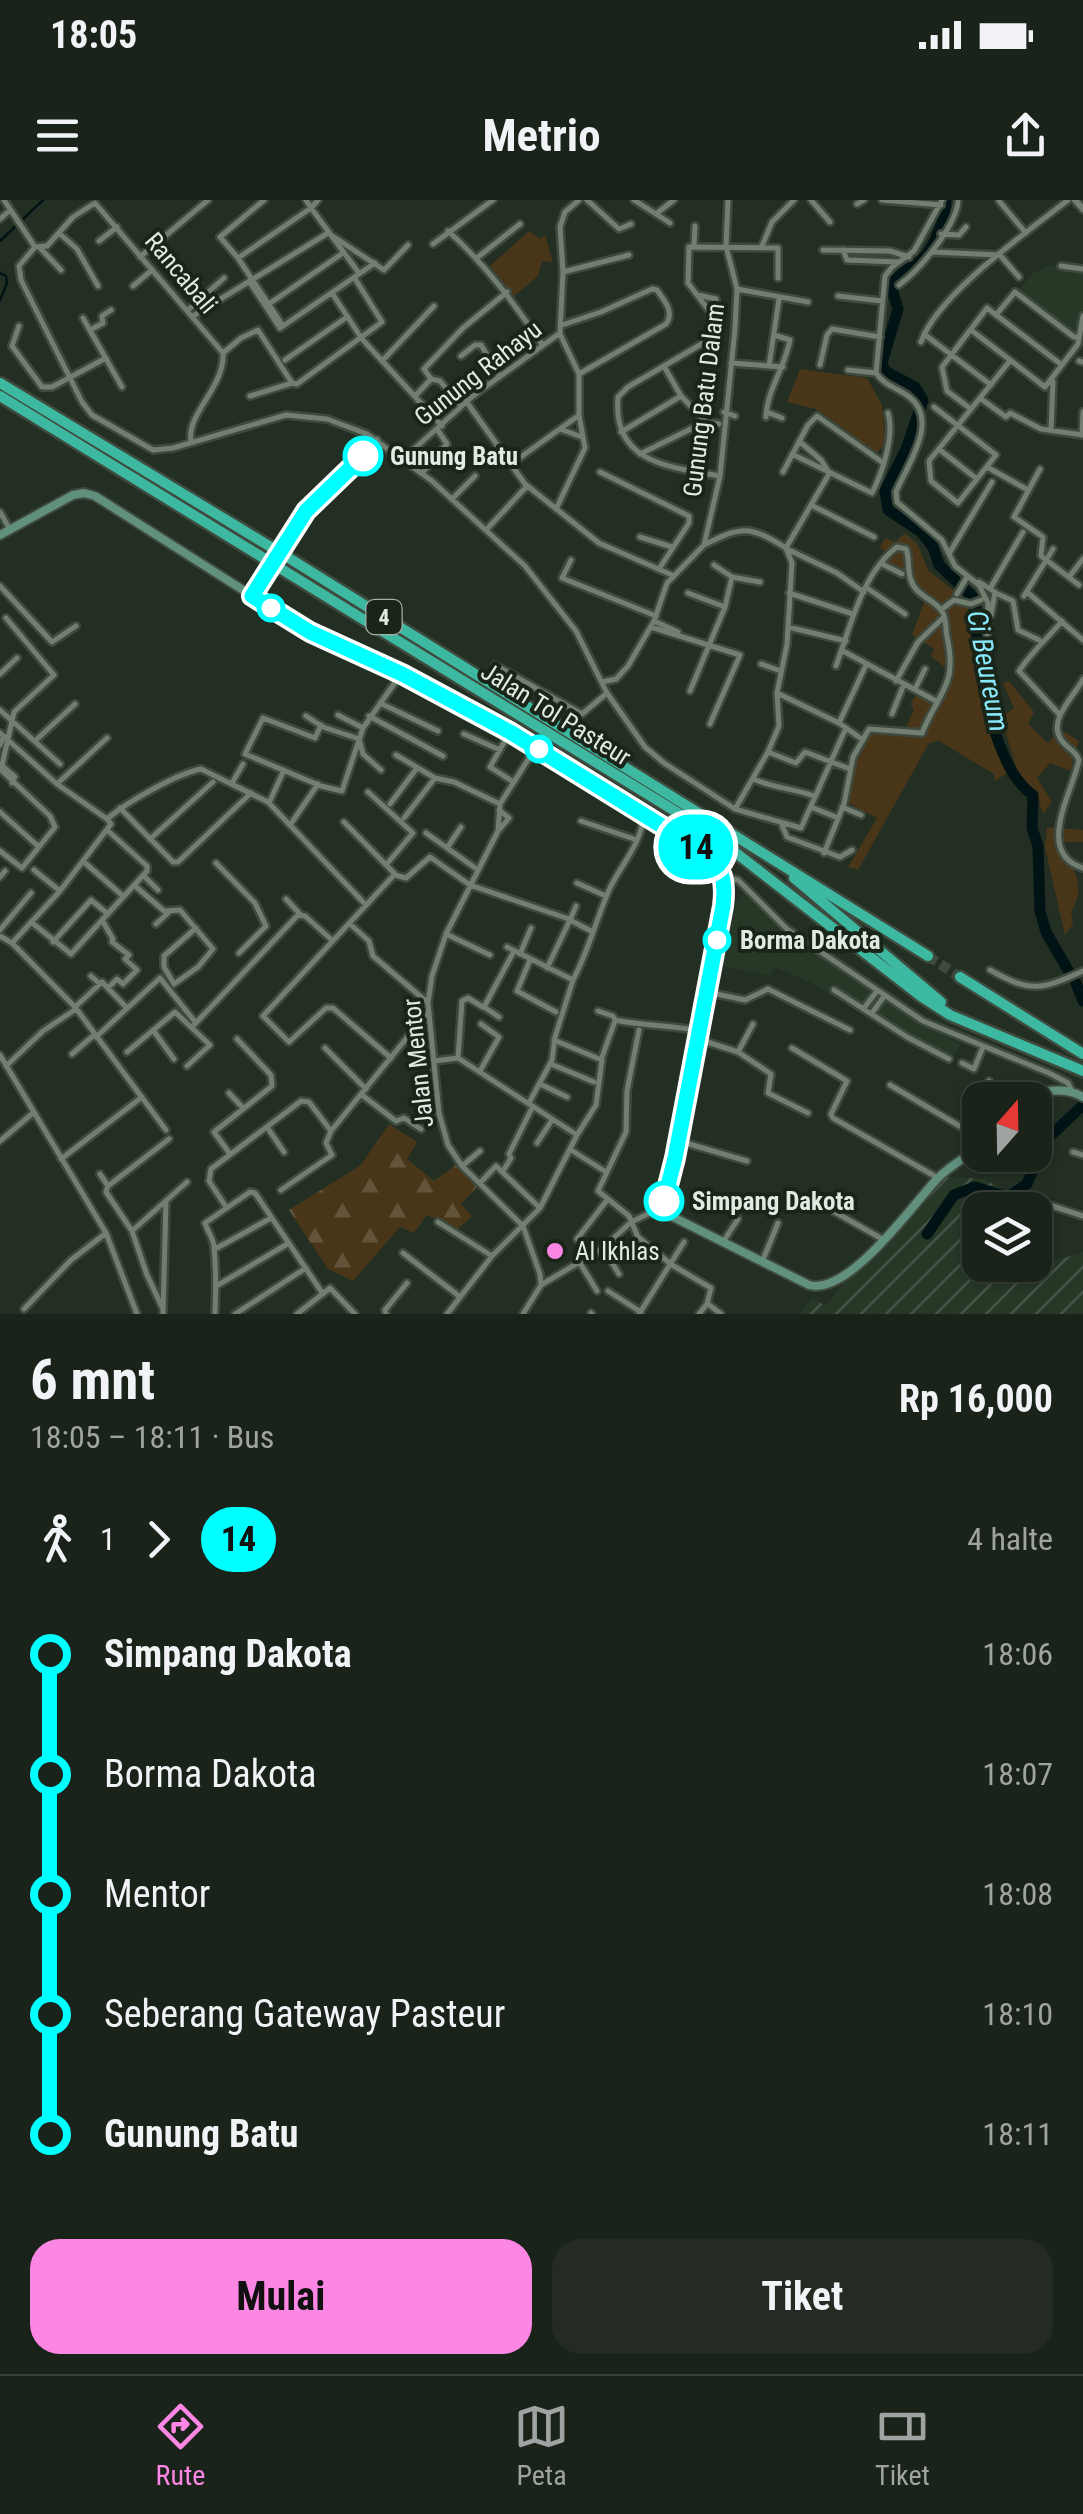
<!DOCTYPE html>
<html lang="id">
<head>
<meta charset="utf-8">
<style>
  :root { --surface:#1a231a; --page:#232b23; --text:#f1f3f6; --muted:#9fa4a2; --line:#384039; --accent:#fc86e3 }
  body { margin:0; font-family:"Roboto Condensed",sans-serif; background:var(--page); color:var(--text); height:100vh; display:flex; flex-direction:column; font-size:38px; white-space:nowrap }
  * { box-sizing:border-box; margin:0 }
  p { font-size:32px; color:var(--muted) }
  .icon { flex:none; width:55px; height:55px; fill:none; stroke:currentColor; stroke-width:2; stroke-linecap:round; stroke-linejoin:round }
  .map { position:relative; height:1114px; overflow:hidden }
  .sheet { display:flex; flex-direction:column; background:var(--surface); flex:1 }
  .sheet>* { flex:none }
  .badge { padding:0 20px; border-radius:32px; font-size:35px; line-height:65px }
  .needle { width:65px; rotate:20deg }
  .controls { position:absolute; left:962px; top:882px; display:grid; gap:20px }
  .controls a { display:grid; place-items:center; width:90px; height:90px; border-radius:20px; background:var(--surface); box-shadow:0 2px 8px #0004,0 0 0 2px var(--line); font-size:50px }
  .map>.badge { position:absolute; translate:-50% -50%; box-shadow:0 0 0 5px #fff }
  .legs { display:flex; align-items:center; gap:15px; height:110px; padding:0 30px; font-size:32px }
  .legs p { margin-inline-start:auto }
  .head { display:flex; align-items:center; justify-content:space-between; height:170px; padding:0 30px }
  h1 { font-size:55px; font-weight:700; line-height:75px }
  .cta { display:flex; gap:20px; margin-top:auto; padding:20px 30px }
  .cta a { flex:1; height:115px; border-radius:30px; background:var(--accent); color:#111; font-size:40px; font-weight:700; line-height:115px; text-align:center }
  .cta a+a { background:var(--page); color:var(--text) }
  ul { padding:0 30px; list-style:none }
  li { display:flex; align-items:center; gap:35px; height:120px; font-size:38px }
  li i { display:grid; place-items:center; width:15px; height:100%; margin:0 12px; background:currentColor }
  li i::after { content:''; width:25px; height:25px; margin:-12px; border:8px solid; border-radius:50%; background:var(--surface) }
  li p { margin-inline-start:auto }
  li:first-child i { background:linear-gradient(#0000 50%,currentColor 0) }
  li:last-child i { background:linear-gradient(currentColor 50%,#0000 0) }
  .status { display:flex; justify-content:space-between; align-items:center; height:70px; padding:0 50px; background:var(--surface); direction:ltr }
  .status svg { height:28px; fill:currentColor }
  header { display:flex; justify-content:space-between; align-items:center; height:130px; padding:0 30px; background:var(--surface); font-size:45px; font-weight:700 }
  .menu { display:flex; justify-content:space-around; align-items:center; height:140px; border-top:2px solid var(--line); background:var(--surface); font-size:28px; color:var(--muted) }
  .menu a { display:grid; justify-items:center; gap:5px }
  .menu .active { color:var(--accent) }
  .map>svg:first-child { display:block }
  .built { fill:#273827 }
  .industrial { fill:url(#industrial-furrows) }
  .grass { fill:#493619 }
  .forest { fill:url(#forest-firs) }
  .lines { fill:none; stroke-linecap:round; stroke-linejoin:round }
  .stream { stroke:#021316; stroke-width:2.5 }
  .river { stroke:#021316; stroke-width:11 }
  .motorway-tunnel { stroke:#404b40; stroke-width:10; stroke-dasharray:10 5; stroke-linecap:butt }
  .minor-casing { stroke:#3f4a3f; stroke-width:10 }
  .tertiary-casing { stroke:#3f4a3f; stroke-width:11 }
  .secondary-casing { stroke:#3f4a3f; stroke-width:12 }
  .motorway-casing { stroke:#3f4a3f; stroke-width:15 }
  .minor { stroke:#717e70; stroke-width:5 }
  .tertiary { stroke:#717e70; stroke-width:6 }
  .secondary { stroke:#61907f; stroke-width:8 }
  .motorway { stroke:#3db9a1; stroke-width:10 }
  .tertiary-bridge-casing { stroke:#3f4a3f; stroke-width:11; stroke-linecap:butt }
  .tertiary-bridge { stroke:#717e70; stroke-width:6 }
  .line-1-casing { stroke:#fff; stroke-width:22 }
  .line-1 { stroke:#0ff; stroke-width:15 }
  .stop-1-dot { fill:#fff; stroke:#0ff; stroke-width:5 }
  .poi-dot { fill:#fc86e3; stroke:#1a2519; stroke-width:4 }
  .labels { text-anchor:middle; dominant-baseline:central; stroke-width:8; stroke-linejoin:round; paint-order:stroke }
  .shield { fill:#1a2519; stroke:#a6afa6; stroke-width:2.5 }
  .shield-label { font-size:22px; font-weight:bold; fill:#e2eae2 }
  .street-label { font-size:25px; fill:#e2eae2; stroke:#1a2519 }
  .stop-label { font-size:25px; font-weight:bold; fill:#e2eae2; stroke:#1a2519; text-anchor:start }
  .poi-label { font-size:25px; fill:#e2eae2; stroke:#1a2519; text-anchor:start }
  .water-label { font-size:28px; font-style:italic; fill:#87e9fb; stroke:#1a2519 }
</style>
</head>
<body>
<div class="status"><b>18:05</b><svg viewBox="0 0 49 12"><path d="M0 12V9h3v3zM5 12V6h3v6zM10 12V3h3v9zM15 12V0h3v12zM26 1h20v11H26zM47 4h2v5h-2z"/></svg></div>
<header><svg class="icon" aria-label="menu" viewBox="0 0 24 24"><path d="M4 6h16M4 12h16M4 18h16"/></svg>Metrio<svg class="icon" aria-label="share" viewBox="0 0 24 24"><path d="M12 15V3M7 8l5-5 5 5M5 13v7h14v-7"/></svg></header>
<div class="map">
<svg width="1083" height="1114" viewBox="0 0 1083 1114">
  <defs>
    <pattern id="industrial-furrows" width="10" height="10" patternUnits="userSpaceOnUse" patternTransform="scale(2.5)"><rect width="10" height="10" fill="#273827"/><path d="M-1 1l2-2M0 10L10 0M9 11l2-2" fill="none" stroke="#465546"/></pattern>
    <pattern id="forest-firs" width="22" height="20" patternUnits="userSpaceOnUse" patternTransform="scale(2.5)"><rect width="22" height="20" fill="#493619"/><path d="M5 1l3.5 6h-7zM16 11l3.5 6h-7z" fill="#63533a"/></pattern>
  </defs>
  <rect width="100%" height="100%" fill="#232f23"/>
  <path class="built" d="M1051,65L1083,71V110L1078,133L1075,134L1019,89L1033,73Z
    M747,691L780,727L925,826L961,844L951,863L807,781L774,767L771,776L722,766L732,707Z"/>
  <path class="industrial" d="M942,977L985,979L1006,992V1010H980V1065H990L987,1082L1083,1052V1114H800L812,1098L826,1106L844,1083L918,1007Z"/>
  <path class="grass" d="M529,31L540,39L545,35L553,62L542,61L538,76L514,96L490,66Z
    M800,169L867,178L882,205L886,243L877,253L816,209L787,202Z
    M905,333L918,345L928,370L966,400L983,488L1006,574L995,581L994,574L939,541L929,543L858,670L848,667L877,618L847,602L855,557L870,530L903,534L914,509L910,504L917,494L939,503L954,475L931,456L934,449L912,435L926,397L912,378L886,363L891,355L880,348L885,338L895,342Z
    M1009,481L1034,512L1028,524L1048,543L1060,529L1079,541L1070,571L1050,563L1037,578L1052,602L1043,614L1037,595L1017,570L1001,517L1014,508L1003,483Z
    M1047,627L1083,630V642H1064V656C1080,674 1083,694 1071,712L1073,724L1065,735L1045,647Z"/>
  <path class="forest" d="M389,924L417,942L407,959L434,981L456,965L478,986L461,1004L472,1016L457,1030L427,1015L414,1033L400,1027L353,1081L328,1069L289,1010L361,965Z"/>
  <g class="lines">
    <path class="stream" d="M0,41L43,0
      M0,73L6,76L7,83L0,100"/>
    <path class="river" d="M946,0C946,16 934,50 921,60C912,67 903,72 895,80L893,93L898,109L882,163L885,171L915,187L923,200L906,249L885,291L888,310L921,332L933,347L939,365L974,398C977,409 975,417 976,428C978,472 995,570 1033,595L1032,628L1038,646L1040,711L1046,732L1068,770
      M1076,783L1083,801
      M927,1034L954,995L975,987L1008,997L1027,984L1044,942L1083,905"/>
    <path class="motorway-tunnel" d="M928,756L960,777"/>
    <defs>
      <path id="minor" d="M4,0L35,47
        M264,0L220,37L238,58L283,126
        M306,0L311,8L318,0
        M587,0L619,29L631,24
        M634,0L670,23
        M811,0L830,22
        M882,0L941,5
        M999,1L1026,33
        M857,4L864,0
        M657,13L674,0
        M0,19L10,10
        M448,31C486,65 513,102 542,144
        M59,33L77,49L98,86
        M941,34L959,35L966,27
        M334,37L384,70L408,45
        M99,41L117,27
        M433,44L493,0
        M694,45L695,26
        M762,46L772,22L794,0
        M35,47L19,66L21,80L82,202L92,215L153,250L173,248L286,215L327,219L367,234L432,281L525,366L576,431L607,493L645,547L664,563L735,609L801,628L846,528
        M35,47L47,46L73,17L95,3L223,153C225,187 186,214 191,241
        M41,49L61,70
        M823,50L890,51L909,57
        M843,50L847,60L898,62
        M932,52L1000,55L1019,77
        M140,57L208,0
        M478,57L520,24
        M238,58L311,8L359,73
        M1061,66L1083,69
        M563,72L629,55
        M249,81L280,128L283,126
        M899,85C920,70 955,27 958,2
        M133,86L152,70
        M737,89L808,102
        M332,93L362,139L442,226
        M698,95L716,99V114L713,117
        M838,96L882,101
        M266,106L343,53
        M188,110L224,78
        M996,115L1015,92L1074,137H1079
        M193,116L328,33
        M83,118L122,187
        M562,125L601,112L652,89L657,90C664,100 675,112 666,124L579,174
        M19,126L12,146L42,187H52L106,158
        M283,126L375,63
        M90,130L103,123L102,116L111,110
        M971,130L1045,187L1078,144L1083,116
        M924,134L991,185
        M921,142C937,95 1027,32 1068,0
        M223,153L241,138L258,130L292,183
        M461,156L475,145H481L499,175
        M285,160L347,117
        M383,160L434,106
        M1079,161L1083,162
        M731,163L783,167
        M820,165L827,135L832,129L880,137
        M769,166L779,99
        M665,168L681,196L705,221
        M848,170L876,173
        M876,173C884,185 897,188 908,196C941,220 907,265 896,292L897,302L942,340L955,366L979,385L988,403L987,440
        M876,173L885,76L892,67L914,51L942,0
        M416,195L431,179
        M250,196L292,183L297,184L382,122L354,77
        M980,198L1006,217L1010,213L1041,229L1083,235
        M466,201L525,284L599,343L672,375
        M461,206L440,181L431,179L424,169L463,128L507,92
        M934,207L996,255L958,303L931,281L929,261L1009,162
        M971,209L947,191L942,167L987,108L1062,165
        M724,212L735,216
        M767,212L782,218
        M766,217C767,190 785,167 790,140L774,135
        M560,229L582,237
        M1051,230L1053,181
        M621,232L681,196
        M1082,234L1083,212
        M799,241L821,260L828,271
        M940,250L977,279
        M640,254L705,222L719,224
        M792,254L872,293C882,273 895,236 888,213
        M404,258L473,196L560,133L563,72L560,27L565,12L579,0
        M511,264L578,216
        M987,267L1028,290
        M1040,269L1014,317L1043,337L1041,356L1079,385
        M600,272L689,316V323L659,369
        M783,272L808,225L817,216L882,262
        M422,273L447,244L437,229
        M720,276C669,267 612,263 618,197L628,187L710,139V112L688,83L689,47L778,48V78
        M452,299L475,276
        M813,306L874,337
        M556,309L585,248L579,215V174L560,134
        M0,312L9,328
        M487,329L527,286
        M640,337L672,347
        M704,345C742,326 749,325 786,348L792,363L787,444L777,493L779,526L768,552L735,609
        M786,348L829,274
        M789,350L837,373L864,392
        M950,352L992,282
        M571,360L562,378L656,416
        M882,364L902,374
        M732,377L760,382
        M1069,377L1083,359
        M979,382L995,392L991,415
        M0,386L52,442L76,426
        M991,387L1023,332
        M867,388L905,414
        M1027,392L1083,440
        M688,393L725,407
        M789,393L853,414
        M957,394L967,377
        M998,394L1013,401L1018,430L1039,440
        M1024,396L1053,349
        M942,409L954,400L971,404L981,400
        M654,421L678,432
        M651,427L740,455L710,524
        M788,427L846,441
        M843,451L936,501
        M761,464L781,471
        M495,465L582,514L607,493
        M0,474L17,458
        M1083,479C1075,496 1046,520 1062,541C1068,549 1075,550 1079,560C1073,591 1034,653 1083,668
        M896,481L918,442L944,417
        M602,482L616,479L628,466L654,421L667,383L704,345L720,276L735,129L737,89L726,46L728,0
        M915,489L925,469
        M690,491L725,407L732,377L714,365
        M777,493L839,523L863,540
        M380,503L438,531
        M0,510L60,564
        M892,514L904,484
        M338,515L363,528
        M1060,515L1019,471C1034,449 1047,439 1062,421
        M306,516L323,527L359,539
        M369,516L443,556
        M839,523L866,465
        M321,525L315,538L263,518L245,554L321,586L342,591L363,528L401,474
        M510,532L490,567L512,581
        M0,533L57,584L107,619
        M464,534L500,550
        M359,539L363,554L381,570
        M35,541L75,504
        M0,545L4,536
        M768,552L796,563L805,552L850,569
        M396,555L435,578L454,582L500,604
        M0,564L15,577L12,583
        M753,579C774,588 792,588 814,596
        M58,583L107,538
        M232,583L243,564
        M368,592L413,633L386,665
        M269,603L284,570
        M390,604L417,568
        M811,607L838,618
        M842,607L861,615
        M120,608L173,662H178L251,593
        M0,612L39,647
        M404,618L435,578
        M107,619C127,602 176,574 201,569L268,602L366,705
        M581,621L637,640
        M344,622L395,674L263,816L289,842L326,808H333L391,858
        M290,625L318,584
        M782,625L787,637L840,657L852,650
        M498,631L509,618L499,610
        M426,633L478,670
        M150,639L213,582
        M447,648L461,627
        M0,651L22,668L55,627L50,616L1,570L14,512L54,475L6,418
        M824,653L844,604L853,557L869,529L922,533C939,491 958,485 947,437C945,429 947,421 943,413C936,399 916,397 911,380C907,370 910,359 906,349L897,347C862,373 850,428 836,466
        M84,662L123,696
        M216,663L255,703L266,726L239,753
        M34,670L60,691
        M143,675L158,690
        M395,675L406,678L430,657L470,685L566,718L570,720L547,768
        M0,677L5,671
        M723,677L738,680L787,729L923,821L1049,873L1068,883L1072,891
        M577,683L606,696
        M134,685L164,711L180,710L213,749L198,767L174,784L164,767V756L196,728
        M286,699L300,714
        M576,706L570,720L593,732
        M102,720L113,739L112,742L129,755L125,759L137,770L123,784L117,779L108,788
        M31,722L71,754L147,671V666L107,630
        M156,724L168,713
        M350,724L369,741L373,756L427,802
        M0,730L31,693
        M446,734L490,755
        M0,736L12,743L75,807L166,930
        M53,742L91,700L108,714
        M12,743L60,691L111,624L107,619
        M507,747L573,780C588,752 596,720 609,690C620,666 642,643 643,617
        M520,754L531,728
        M530,760L517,791L556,812
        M990,770C1031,793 1041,790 1083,771
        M100,784L102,782L127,808
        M834,790L907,837L949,859
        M707,792L745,800L768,789L850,830
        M75,807L100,784L91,776
        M864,808L877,791
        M598,811L613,816L615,820C644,826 672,825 700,831
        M872,813L885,795
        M499,817L484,807L514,751
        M192,827L298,715L305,716L333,741
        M153,830L174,859
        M639,830L627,891L626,932L598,991L629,1016L638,1037L672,1065L711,1088L707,1104L699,1114
        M96,837L160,778L196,823
        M698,839L738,852L771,874L768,893L808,913
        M554,840L597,858
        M325,848L366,889
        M792,848L847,881L831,914L833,918L938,978
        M127,852L175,812L210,845L187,866
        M738,852L753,824
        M72,854L94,835
        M0,855L106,1033L137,1114
        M458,858L462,801L468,798L483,807
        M601,860L615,821
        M434,861L458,858L577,935L540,1008L492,1056L447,1114
        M962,863L974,869L983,847
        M551,864L594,882
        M6,866L43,831L76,809
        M480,871L499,837L481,824
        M540,884L567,897
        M890,885L980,938
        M229,893L243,908
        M362,895L396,921L404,918L421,929
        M529,903L552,860L555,837L573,780
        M267,927L284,952
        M964,927L989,881
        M969,931L980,935
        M577,935L596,905L602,860
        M0,941L34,912
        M679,941L747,961
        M537,943L552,920
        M571,950L606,972
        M1073,952L1083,955
        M230,954L214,932L272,886L271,875L237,839
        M61,959L142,897
        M462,966L480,951
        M503,971L511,958L509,954L533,906
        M100,974L108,986
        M480,983L496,966L540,1008
        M281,990L332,955L326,943L331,931L427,813
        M1031,999L1083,1016
        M226,1007L209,981L211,969L301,901L309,902L331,931
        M833,1011L884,1040
        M438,1022L492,1056
        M133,1030L187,982
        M577,1039L607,1000
        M723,1042L738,1019
        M603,1048L619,1074
        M215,1049L271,1018
        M403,1053L459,1096
        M762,1062L778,1023
        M580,1063L597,1091
        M218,1085L289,1043
        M541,1085L603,1048L631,1022L663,1007
        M608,1091L641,1112
        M708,1104L721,1114
        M162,1107L147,1075L132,1031L106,992L108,986L169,939
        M24,1109L71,1060L106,1033
        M591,1113L592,1114
        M163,1114L166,1001
        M215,1114C216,1091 216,1069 214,1047C214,1040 207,1030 205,1023L250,992L255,993L323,1094
        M235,1114L306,1068
        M297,1114L330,1088L355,1114
        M386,1114L385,1110L407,1083
        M523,1114L541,1085L540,1074L523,1026L462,966L448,945L439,913L428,803L432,776L446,734L498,631L500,604L536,547
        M639,1114L684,1042"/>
      <path id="tertiary" d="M1075,0L1083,9
        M290,333L306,311L377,240
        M251,396L263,376"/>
      <path id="secondary" d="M0,335L73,295L84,293L95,296L309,432L401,474L510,532L711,657L723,677L724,695L679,941L663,1005L669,1015L809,1085C848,1096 912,1006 936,980C949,966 965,958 980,947
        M1014,900C1035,892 1063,885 1083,897"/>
      <path id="motorway" d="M0,183L284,355L928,756
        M0,196L709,632L922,797L950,815L1083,871
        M794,678L941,802
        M960,777L1083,854"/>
    </defs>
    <use href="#minor" class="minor-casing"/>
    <use href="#tertiary" class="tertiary-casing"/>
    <use href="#secondary" class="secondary-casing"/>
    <use href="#motorway" class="motorway-casing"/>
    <use href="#minor" class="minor"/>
    <use href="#tertiary" class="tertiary"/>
    <use href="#secondary" class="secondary"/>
    <use href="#motorway" class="motorway"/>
    <defs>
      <path id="tertiary-bridge" d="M263,376L290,333"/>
    </defs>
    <use href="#tertiary-bridge" class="tertiary-bridge-casing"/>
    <use href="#tertiary-bridge" class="tertiary-bridge"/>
  </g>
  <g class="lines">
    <defs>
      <path id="line-1" d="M363,256L306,311L252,396L310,432L402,474L510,532L704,652C723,666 726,683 723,706L675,958L664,1001"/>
    </defs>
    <use href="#line-1" class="line-1-casing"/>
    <use href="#line-1" class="line-1"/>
  </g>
  <g class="stop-1-dot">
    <circle cx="363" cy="256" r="18"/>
    <circle cx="271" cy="408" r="12"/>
    <circle cx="539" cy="549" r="12"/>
    <circle cx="717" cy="740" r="12"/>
    <circle cx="664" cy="1001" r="18"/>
  </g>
  <circle class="poi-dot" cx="555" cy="1051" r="10"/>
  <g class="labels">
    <rect class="shield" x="366.5" y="400" width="35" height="34" rx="8"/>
    <g class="shield-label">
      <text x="384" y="417">4</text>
    </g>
    <g class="street-label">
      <text transform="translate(181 73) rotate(50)">Rancabali</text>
      <text transform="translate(478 173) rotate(-38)">Gunung Rahayu</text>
      <text transform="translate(704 200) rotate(-83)">Gunung Batu Dalam</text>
      <text transform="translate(556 514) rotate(32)">Jalan Tol Pasteur</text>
      <text transform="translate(418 863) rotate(-96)">Jalan Mentor</text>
    </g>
    <g class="stop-label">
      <text x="390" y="256">Gunung Batu</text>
      <text x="740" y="740">Borma Dakota</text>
      <text x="692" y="1001">Simpang Dakota</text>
    </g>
    <g class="poi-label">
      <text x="575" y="1051">Al Ikhlas</text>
    </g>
    <g class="water-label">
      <text transform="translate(988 471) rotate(79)">Ci Beureum</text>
    </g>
  </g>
</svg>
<div class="controls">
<a><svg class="needle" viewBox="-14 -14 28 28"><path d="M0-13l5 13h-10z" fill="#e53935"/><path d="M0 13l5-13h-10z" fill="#9fa4a2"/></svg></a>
<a><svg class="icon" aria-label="layers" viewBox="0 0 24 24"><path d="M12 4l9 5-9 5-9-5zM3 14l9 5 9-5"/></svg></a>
</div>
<b class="badge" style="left:696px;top:647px;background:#0ff;color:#111">14</b>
</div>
<section class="sheet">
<div class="head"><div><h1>6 mnt</h1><p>18:05 – 18:11 · Bus</p></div><b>Rp 16,000</b></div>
<div class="legs"><svg class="icon" aria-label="walk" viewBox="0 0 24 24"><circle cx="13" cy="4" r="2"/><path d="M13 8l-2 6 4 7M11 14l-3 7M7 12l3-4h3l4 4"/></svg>1<svg class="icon" aria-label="forward" viewBox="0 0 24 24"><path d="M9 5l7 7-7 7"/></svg><b class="badge" style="background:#0ff;color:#111">14</b><p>4 halte</p></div>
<ul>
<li><i style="color:#0ff"></i><b>Simpang Dakota</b><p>18:06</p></li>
<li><i style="color:#0ff"></i><span>Borma Dakota</span><p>18:07</p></li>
<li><i style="color:#0ff"></i><span>Mentor</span><p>18:08</p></li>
<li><i style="color:#0ff"></i><span>Seberang Gateway Pasteur</span><p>18:10</p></li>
<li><i style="color:#0ff"></i><b>Gunung Batu</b><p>18:11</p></li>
</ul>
<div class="cta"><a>Mulai</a><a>Tiket</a></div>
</section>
<nav class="menu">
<a class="active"><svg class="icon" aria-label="directions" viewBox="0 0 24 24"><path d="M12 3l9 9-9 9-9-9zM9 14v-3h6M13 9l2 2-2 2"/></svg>Rute</a>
<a><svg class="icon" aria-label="map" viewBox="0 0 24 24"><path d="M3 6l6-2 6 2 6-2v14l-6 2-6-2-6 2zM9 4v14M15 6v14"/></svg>Peta</a>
<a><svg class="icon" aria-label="tickets" viewBox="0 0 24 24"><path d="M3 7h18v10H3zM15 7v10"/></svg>Tiket</a>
</nav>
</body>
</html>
